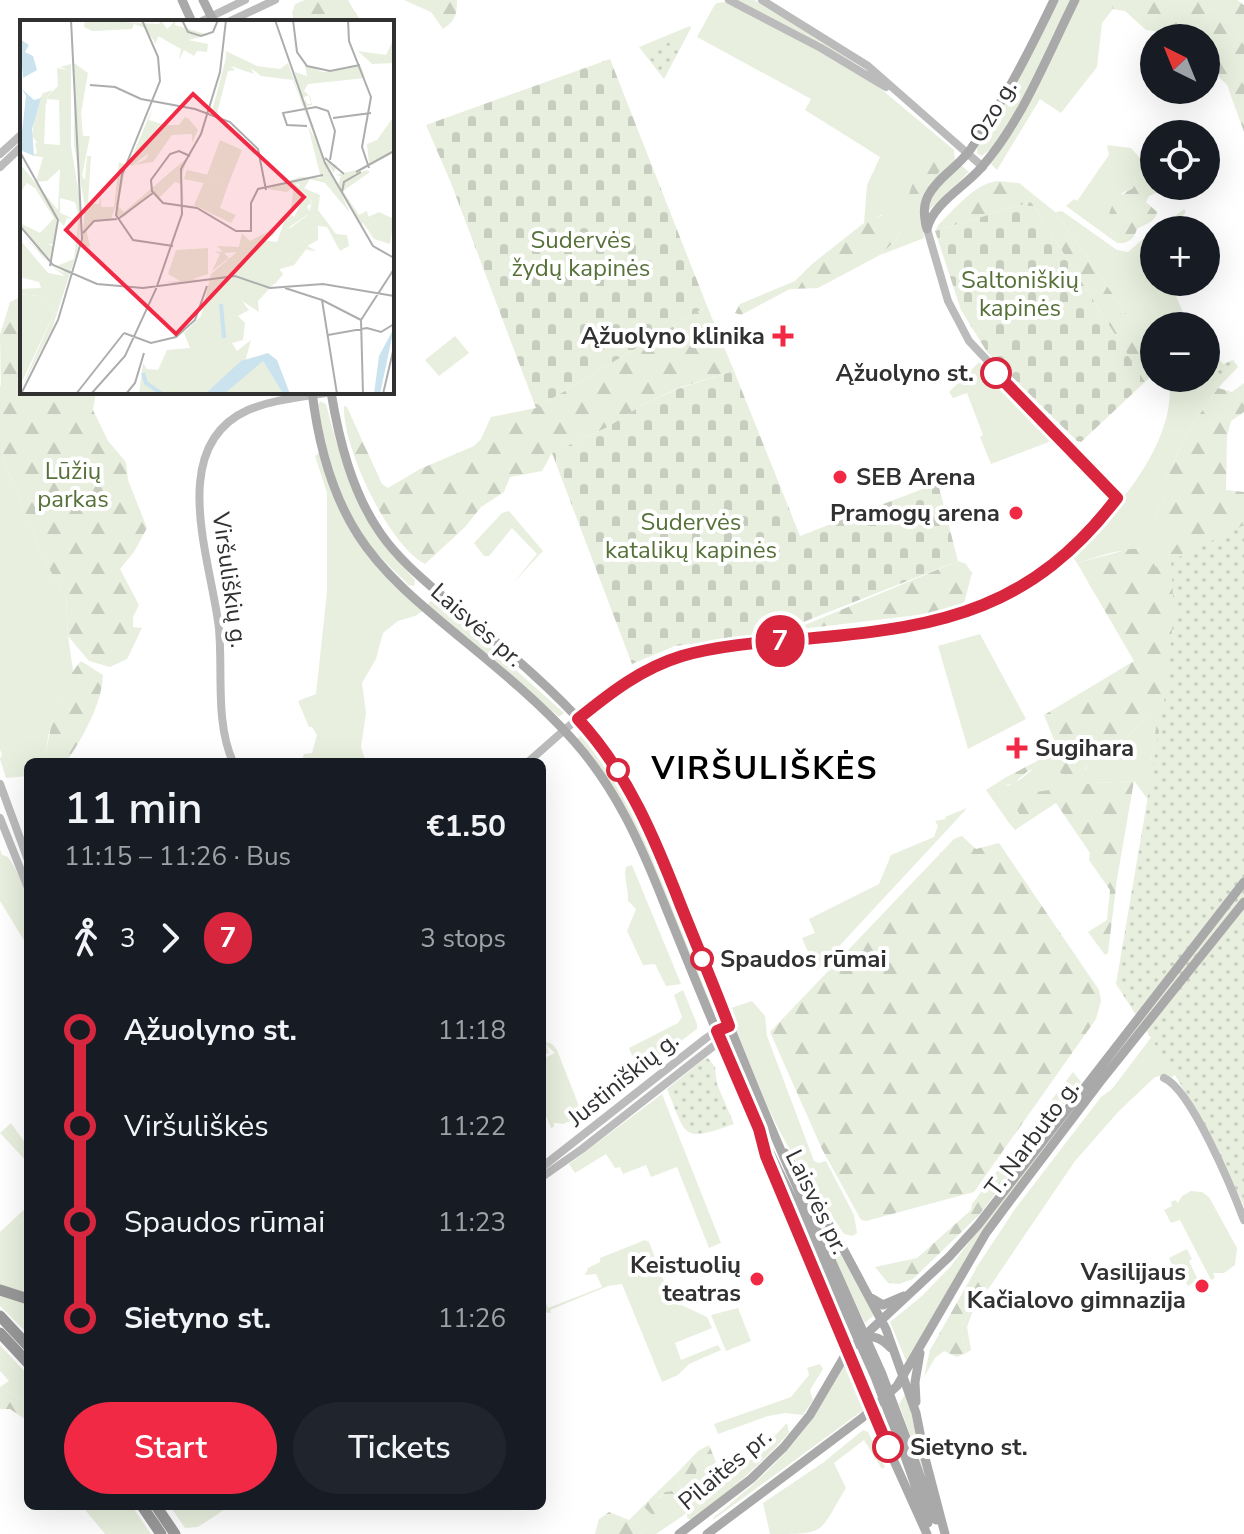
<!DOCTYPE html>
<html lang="en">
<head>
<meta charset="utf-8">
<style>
  :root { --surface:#171b24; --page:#20242c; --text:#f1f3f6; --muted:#9ea1a6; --accent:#f22945 }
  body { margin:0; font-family:"Nunito Sans",sans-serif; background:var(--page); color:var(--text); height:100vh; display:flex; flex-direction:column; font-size:30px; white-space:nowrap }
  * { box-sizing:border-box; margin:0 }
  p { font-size:26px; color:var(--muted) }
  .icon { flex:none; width:44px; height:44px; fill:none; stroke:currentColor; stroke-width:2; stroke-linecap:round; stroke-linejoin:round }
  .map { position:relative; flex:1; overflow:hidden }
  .panel { position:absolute; left:24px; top:758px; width:522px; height:752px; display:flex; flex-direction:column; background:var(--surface); border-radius:12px; box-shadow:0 8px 32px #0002 }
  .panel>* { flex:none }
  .badge { padding:0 16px; border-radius:26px; font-size:28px; line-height:52px }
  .needle { width:52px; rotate:317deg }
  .controls { position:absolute; left:1140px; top:24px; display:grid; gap:16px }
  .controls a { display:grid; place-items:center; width:80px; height:80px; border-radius:50%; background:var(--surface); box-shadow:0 8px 32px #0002; font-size:40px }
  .map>.badge { position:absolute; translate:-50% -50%; box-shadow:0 0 0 4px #fff }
  .legs { display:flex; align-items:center; gap:12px; height:88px; padding:0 40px; font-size:26px }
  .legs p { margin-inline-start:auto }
  .head { display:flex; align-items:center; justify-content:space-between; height:136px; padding:0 40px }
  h1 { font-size:44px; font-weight:600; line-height:60px }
  .primary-button { display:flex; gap:16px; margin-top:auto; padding:16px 40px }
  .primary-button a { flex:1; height:92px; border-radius:48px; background:var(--accent); color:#fff; font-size:32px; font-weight:600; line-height:92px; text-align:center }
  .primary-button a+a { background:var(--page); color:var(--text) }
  ul { padding:0 40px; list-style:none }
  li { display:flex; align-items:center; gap:28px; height:96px; font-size:30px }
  li i { display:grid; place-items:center; width:12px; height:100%; margin:0 10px; background:currentColor }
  li i::after { content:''; width:20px; height:20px; margin:-10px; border:6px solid; border-radius:50%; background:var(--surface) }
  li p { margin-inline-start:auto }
  li:first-child i { background:linear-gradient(#0000 50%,currentColor 0) }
  li:last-child i { background:linear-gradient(currentColor 50%,#0000 0) }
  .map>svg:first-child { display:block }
  .green { fill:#e8efde }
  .forest { fill:url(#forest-firs) }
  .cemetery { fill:url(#cemetery-stones) }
  .park { fill:url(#park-dots) }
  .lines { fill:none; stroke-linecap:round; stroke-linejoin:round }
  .secondary { stroke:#bbb; stroke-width:8 }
  .primary { stroke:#a9a9a9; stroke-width:9 }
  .highway { stroke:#989898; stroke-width:11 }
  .primary-bridge { stroke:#a9a9a9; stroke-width:9 }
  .line-1-casing { stroke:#fff; stroke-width:18 }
  .line-1 { stroke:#d7263d; stroke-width:12 }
  .poi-dot { fill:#f22945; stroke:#fff; stroke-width:3 }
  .stop-1-dot { fill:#fff; stroke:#d7263d; stroke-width:4 }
  .labels { text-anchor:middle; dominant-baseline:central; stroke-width:8; stroke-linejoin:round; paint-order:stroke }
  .street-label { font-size:24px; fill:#313131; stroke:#fff }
  .park-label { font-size:24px; fill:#57713a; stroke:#fff }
  .poi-label { font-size:24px; font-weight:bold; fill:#313131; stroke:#fff; text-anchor:end }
  .stop-label { font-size:24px; font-weight:bold; fill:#313131; stroke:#fff; text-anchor:start }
  .district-label { font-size:32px; font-weight:bold; letter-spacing:2px; fill:#000; stroke:#fff }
  .inset-river { fill:none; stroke:#cae3ef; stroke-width:4 }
  .inset-road { fill:none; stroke:#adadad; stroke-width:2 }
  .view { fill:#f22945; fill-opacity:0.15; stroke:#f22945; stroke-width:4 }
  .inset-edge { fill:none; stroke:#313131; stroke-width:4 }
</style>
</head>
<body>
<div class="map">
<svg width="1244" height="1534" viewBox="0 0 1244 1534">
  <defs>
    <pattern id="forest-firs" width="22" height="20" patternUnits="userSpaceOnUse" patternTransform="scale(2)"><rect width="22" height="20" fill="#e8efde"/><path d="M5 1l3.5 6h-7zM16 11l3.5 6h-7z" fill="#c7cdbf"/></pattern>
    <pattern id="cemetery-stones" width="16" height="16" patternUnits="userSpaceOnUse" patternTransform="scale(2)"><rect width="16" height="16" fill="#e8efde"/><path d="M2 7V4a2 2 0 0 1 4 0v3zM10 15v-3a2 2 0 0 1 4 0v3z" fill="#c7cdbf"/></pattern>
    <pattern id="park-dots" width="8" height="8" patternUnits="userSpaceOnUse" patternTransform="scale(2)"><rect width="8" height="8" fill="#e8efde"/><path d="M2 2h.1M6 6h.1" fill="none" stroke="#c7cdbf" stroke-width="1.8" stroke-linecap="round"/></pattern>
  </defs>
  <rect width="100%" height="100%" fill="#fff"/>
  <path class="green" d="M736,0H754L811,33L894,90Z
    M1058,0H1071C1057,29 1005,146 981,156L977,153V148L1013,90Z
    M1079,0H1110L1113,9L1102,23L1097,67L1061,113L1040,99L997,170L991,164L1021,120Z
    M724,2L812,46L875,84L954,150L955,162C932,185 919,205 924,238L880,255L897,239L901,229L881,215L864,223L867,185L880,157L805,110L811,99L697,37L714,6L717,3Z
    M690,26L691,28L664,79L639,47Z
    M1107,145L1131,148L1154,174V176L1145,173L1132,161C1137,169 1137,179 1133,188L1122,193L1111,232L1117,243L1066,206L1074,199L1077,201L1109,155Z
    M961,165L969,172L928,211L934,191Z
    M1184,209L1186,212L1171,230H1154V282H1170L1189,326H1154V353L1055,212L1062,211L1117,250L1128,252L1168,217L1171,219Z
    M455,336L469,353L439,376L425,360Z
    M979,362L1054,440L991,464L980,437L983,435L967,393L953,398L949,392Z
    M1206,364L1218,388L1186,434L1165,482V498L1155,515L1160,529L1178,543L1166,560L1156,568C1138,537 1105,556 1077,563L1071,555C1114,513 1178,443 1169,378H1206Z
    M0,384L3,392L2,447L5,463L44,560L66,597L68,636L73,670L59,699L48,736L45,762H28V776L6,778L0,759L2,754L0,750Z
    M320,401L326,404C343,473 367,527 415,580L414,586L409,585C392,568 372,551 359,530C335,492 326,448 318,406Z
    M320,452L342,513L424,610L415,616L398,621L383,633L376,659L362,683L366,713L361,747L366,762H301L304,754L312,753L317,735L312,727H309L298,701L316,694L327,592V493L315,456Z
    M509,511L543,551L514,582L537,554L512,528L489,556H484L474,543L502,513Z
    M434,597L564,713L559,717L427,605Z
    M980,634L1026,719L968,749L938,646Z
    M1154,699L1161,701L1151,761L1157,769L1149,801L1134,781L1094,783L1020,815L1009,823L986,790L1000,781L1008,786L1021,779L1034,768L1053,766L1063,775L1086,769L1087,760H1108L1146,716Z
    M582,735L623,789L652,841L719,1011L714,1015L654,867L577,739Z
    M967,808L960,816L816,971L802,938L815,933L809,919L879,884L891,855L934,837L938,826L935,821L946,819L945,817Z
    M0,849L2,855L8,857C30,890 28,908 28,947L0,901Z
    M632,865L681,984L666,986L655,964L643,965L627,931L636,909L628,901C629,889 623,879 626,867Z
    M1244,897L993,1217L907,1363L890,1322L922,1296L950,1267L1206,934Z
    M683,990L697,1024V1029L678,1043L675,1042C662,1052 653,1064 640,1075L629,1048L678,1023L682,1017L674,995Z
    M752,1001L765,1016L767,1036L814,1161L819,1163L826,1161L854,1215L857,1233L853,1236L844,1234C819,1196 793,1159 773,1118C756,1083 743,1045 728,1009Z
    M1162,1023L1210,1135L1175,1075L1172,1077L1166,1075L1155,1077L1119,1111L1075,1161L972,1313L967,1327L971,1350L966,1353L961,1331L963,1323L991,1279L976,1269L974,1271L1015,1209L1101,1097L1112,1089Z
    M542,1040L552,1044L557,1050L579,1106L575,1119L563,1124L554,1123V1127L551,1128L542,1106V1059L555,1053L546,1045L549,1053L542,1056V1047L545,1045L542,1044Z
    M662,1094L721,1243L709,1248L677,1167L651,1177L646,1165L623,1174L620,1167L615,1168L606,1154L575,1173L569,1164Z
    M11,1123L28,1147V1163L0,1133Z
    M794,1176L824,1223L875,1314L865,1323Z
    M1191,1191L1202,1192L1209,1197L1237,1248L1235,1265L1224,1273H1213L1215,1278L1211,1280L1180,1220L1171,1223L1164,1210L1172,1206L1171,1202L1175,1200L1178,1203L1182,1196Z
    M28,1206V1294L0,1286V1232Z
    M645,1240L649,1242L669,1295L677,1303L707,1317L712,1328L675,1343L681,1360L718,1345L721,1350L689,1364L678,1375L662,1382L622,1284L608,1286L550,1310L551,1313L544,1312L542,1293L548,1308L602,1287L596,1274L585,1275L588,1268L600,1262V1258Z
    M1187,1249L1192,1259L1189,1261L1198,1280L1188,1286L1178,1267L1174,1268L1169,1258Z
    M0,1295L28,1302V1334L0,1306Z
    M738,1308L751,1341L726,1351L711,1315Z
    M0,1345L28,1375V1404L0,1387L9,1381L0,1371Z
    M846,1361L866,1408L713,1520L714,1517C748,1490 781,1461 807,1426C822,1406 833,1383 846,1361Z
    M820,1364L823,1369L810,1390L813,1400L803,1415L785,1413L768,1416L718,1434L714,1424L791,1397L809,1375L807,1368Z
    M906,1393L907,1394L927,1482L899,1404Z
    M787,1423L789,1433C760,1465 727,1494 692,1520L687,1518V1513L656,1534H642L629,1520L643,1506L650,1513L672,1491L665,1492L658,1498L656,1493L677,1473L681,1489L692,1501L707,1493L716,1483L697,1477L696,1472L701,1464L714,1457L722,1478L753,1458Z
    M863,1430L868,1432L885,1467L882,1469L864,1440L834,1463L846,1488C818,1534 828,1534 770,1534L763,1503L824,1462Z
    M82,1506H132L151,1534H105Z
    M170,1506H230L198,1527L185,1528Z"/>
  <path class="forest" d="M305,0H348L361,22H294L292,13L295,4Z
    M404,0H457C457,15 455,21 443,29L431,12Z
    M1110,0H1237L1244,5V132L1227,85L1219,77L1215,60L1206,55V38H1177L1167,33L1146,30L1125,11L1113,9Z
    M942,155L947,159C941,175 924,185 915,201L909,198C910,179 927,166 942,155Z
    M1132,157H1136L1143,163L1146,173L1154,176V186H1160L1158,192L1149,196L1146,202L1157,212C1155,223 1145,224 1137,229C1134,239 1128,244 1117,243C1102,218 1108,201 1133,188C1139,174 1133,168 1132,157Z
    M997,181L1019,183L1055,212L1154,353V373L1145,382L1031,202L935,231L939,224C956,208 973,185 997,181Z
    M889,214L898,218L901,229L897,239L880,255L818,288L790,289L741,315L735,313L740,304L795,281L812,264L864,223L872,218Z
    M22,296V392H96L93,410L108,441L126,462L128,480L147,528L134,552L120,569L139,605L133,617V627L142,628L127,659L110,667L89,661L68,636L66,597L44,560L5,463L2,447L0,335L10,302Z
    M707,306L734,371L681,387L644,404L606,428L552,453L542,471L510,477L504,492L481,507L465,527L425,564C388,545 342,446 344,406L347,407L382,484L388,488L420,469L474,446L481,439L491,417L536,408Z
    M1244,383V412L1231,421L1227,436L1226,490L1244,492V767L1157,769L1151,761L1160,702L1155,699L1146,716L1108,760H1088L1084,772L1074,778L1063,775L1053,766C1046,769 1040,767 1033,769C1021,772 1013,793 1000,781C1012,773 1053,755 1057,747L1044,715L1134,661L1077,563L1130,549H1143L1156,567L1166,560L1178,543L1159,529L1155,515L1165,498V482L1186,434L1218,388L1232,392Z
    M958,561L966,564L972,573L964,603L926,614L793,630Z
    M81,661L103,675C102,703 84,735 69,758L45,761C50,727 57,688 81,661Z
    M1134,781L1117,879L1108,953L1105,955L1088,932L1107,920L1110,890L1089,860L1090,853L1056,803L1015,830L1009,823L1020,815L1013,803L1016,797L1024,794L1094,783Z
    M962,836L976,849L999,843L1099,990L1101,1001L1096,1019L974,1192L866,1221L861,1220L822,1149L770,1032L954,839Z
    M1073,1072L1081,1082L979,1215L913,1279L899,1284L888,1283L875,1267L917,1258L971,1210L972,1204Z
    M976,1269L987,1273L991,1279L963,1323L961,1331L966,1353L957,1357L944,1351L935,1358L924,1377L930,1350Z
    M0,1387L28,1404V1421L10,1409H0Z
    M709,1445L714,1457L701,1464L696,1472L697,1477H711L717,1483L707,1493L693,1501L681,1489L677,1473L698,1451Z
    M672,1491L676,1497C675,1509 670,1512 659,1517L650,1513L643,1506L656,1493L659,1498L665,1492Z
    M609,1512L629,1520L642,1534H595L599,1519Z"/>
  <path class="cemetery" d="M610,59L707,306L536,408L451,183L426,125Z
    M1031,202L1145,382L1081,442L1077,441L987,352L961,310L935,231Z
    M734,371L800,536L938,483L958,561L778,632L675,646L632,664L552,453L606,428L644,404L680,388Z"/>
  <path class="park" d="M678,38L682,44L664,77L646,54Z
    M1220,360L1223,364L1233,360L1238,367L1218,388L1207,367Z
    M1244,525V1206L1197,1109L1116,984L1165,696L1174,613L1171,561Z
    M708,1058L715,1067L717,1084L734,1124C681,1143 687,1137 667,1089L704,1059Z"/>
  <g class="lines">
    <path class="secondary" d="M729,0L821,48L886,87
      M762,0L868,66L983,167
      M200,22L245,0
      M228,22L275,0
      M0,154L22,134
      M0,167L22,146
      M233,762C215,722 223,672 219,629C212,563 165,447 248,410C274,399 304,397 331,392
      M528,762C575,721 622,674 682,656C722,644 766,642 808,639C942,627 1030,611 1117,498L969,341L948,301L927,229
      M0,784L28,860
      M0,818L28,888
      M1164,1078C1191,1089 1233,1191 1244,1220
      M542,1167L705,1039L722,1027L729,1026
      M542,1177L582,1149L720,1041L729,1026"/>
    <path class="primary" d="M182,0L192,22
      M203,0L214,22
      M926,226C924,215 923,206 928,196C937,178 958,167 970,150C1003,103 1029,52 1054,0
      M927,229C933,204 963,188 980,169C1022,122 1047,56 1075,0
      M312,392C318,441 331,493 358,535C383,574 421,605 456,634C496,667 538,701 573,740C616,788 641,845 664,903C683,950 702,997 722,1044C752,1119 789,1191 824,1264
      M331,392C339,440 352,493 381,534C399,560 425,581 449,602C496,642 546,682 587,728C643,792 670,877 701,954C742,1057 782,1160 831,1260
      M765,1152L871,1410L927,1534
      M785,1153L839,1241L886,1329L916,1413L925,1458L945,1534
      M871,1298L883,1305L904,1296
      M862,1339C874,1334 882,1339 891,1348
      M916,1402L915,1382L920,1353
      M914,1459L936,1520
      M907,1462L928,1523
      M679,1534L751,1479L784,1447L810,1415L847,1352L949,1257L978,1225L1244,882
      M707,1534L862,1418L897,1386L986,1233L1006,1206L1100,1082L1244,902"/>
    <path class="highway" d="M0,1290L28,1299
      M0,1316L28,1346
      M0,1333L28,1363
      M142,1506L161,1534
      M156,1506L175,1534"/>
    <path class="primary-bridge" d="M831,1260L882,1374L914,1459
      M824,1264L875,1377L907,1462"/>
  </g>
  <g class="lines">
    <defs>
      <path id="line-1" d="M888,1447L766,1156L759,1129L717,1031L729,1026C714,986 697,946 681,906C655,839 628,773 578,719C610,693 642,668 682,656C724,644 770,642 814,638C944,627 1033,608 1117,498L996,373"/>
    </defs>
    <use href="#line-1" class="line-1-casing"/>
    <use href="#line-1" class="line-1"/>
  </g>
  <g class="poi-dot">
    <path d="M779 324h8v8h8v8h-8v8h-8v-8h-8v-8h8z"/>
    <circle cx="840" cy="477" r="8"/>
    <circle cx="1016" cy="513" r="8"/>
    <path d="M1013 736h8v8h8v8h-8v8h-8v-8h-8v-8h8z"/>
    <circle cx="757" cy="1279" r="8"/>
    <circle cx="1202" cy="1286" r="8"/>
  </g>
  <g class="stop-1-dot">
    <circle cx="996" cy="373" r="14"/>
    <circle cx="618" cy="770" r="10"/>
    <circle cx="702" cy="959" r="10"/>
    <circle cx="888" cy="1447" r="14"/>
  </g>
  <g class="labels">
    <g class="street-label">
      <text transform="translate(993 111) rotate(-59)">Ozo g.</text>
      <text transform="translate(230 580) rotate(82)">Viršuliškių g.</text>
      <text transform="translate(477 625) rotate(41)">Laisvės pr.</text>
      <text transform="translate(623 1079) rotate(-39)">Justiniškių g.</text>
      <text transform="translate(1032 1138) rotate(-53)">T. Narbuto g.</text>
      <text transform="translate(817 1202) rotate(64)">Laisvės pr.</text>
      <text transform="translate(725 1469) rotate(-40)">Pilaitės pr.</text>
    </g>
    <g class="park-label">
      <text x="581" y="240">Sudervės<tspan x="581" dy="28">žydų kapinės</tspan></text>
      <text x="1020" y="280">Saltoniškių<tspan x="1020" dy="28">kapinės</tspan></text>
      <text x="73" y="471">Lūžių<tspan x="73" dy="28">parkas</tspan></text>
      <text x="691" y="522">Sudervės<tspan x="691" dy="28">katalikų kapinės</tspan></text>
    </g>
    <g class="poi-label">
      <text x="765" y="336">Ąžuolyno klinika</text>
      <text x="856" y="477" text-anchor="start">SEB Arena</text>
      <text x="1000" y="513">Pramogų arena</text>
      <text x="1035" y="748" text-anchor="start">Sugihara</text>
      <text x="741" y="1265">Keistuolių<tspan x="741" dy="28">teatras</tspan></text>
      <text x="1186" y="1272">Vasilijaus<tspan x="1186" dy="28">Kačialovo gimnazija</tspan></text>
    </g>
    <g class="stop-label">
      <text x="974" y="373" text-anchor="end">Ąžuolyno st.</text>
      <text x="720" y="959">Spaudos rūmai</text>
      <text x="910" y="1447">Sietyno st.</text>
    </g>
    <g class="district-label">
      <text x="765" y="768">VIRŠULIŠKĖS</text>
    </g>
  </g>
  <g transform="translate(20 20)">
    <rect width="374" height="374" fill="#fff"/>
    <path d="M65,0L139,4L141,0L147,9L156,0L155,5L189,15L168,20L188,24L187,32L177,31L174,36L164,30L159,40L161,29L138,16L136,24L125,8L114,4L112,9L72,11L64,7ZM206,0V31L237,46L260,49L268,43L281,79L275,52L287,56L285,45L303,52L341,46L345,58L288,64L284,71L290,76L292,85L286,86L285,83V78L287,84H291L289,75L282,78L305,141L317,145L314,153L307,144L318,165L321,156L315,155L346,148L333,155L347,150L350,152L323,171L339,195L347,191L349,200L344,198L342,205L317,164L330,193L305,163L290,159L283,170L292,183L287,186L290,193L268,208L271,203L265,199L269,193L274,197L283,179L281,169L278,163L267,172L247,169L280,157L301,158L288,106L295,118L273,60L241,56L231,48L234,54L211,46L215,50L208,51L197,93L192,91L205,43L190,92L206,38ZM54,43L68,53L61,93L63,116H70L62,156L65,160L67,136H71L68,183L79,184L81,175V187H94L99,142L106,145L98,186L104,192L168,137L160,160L162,162L164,184L161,164L155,162L138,179L132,172L104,197L97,196L96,186L91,199L77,200L66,208L70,227L62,225L65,187L54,125ZM51,44V126L61,186L59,225L32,309L0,371L41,277L33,286L19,276L0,274V269L21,268L19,262L0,257V220L28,253L45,256L31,246L45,253L37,246L54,239L59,197L55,182L40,178V193L54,199L47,198L44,206L37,199L34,224H28L33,226L30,240L21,233L29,244L0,211L20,232L0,203L20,213L34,198L15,168L7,163L0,173V144L38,190L40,149L27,161L16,162L23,137L12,136L17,133L15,123L40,125L39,80L27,79V83L26,84V78L38,66L37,48L49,50L40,47ZM133,87L129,100L142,104L141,109L129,133L112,146L109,144ZM374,96V130L349,144L347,124L357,120Z" fill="#e8efde"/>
    <path d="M33,70L26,78L24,125H19L12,116L16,85L23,73ZM165,97L169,99L178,110L172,123V114L152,115L133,142L114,145L126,139L141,105H159ZM170,139L167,150L210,160L207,168L164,159ZM274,164L300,175L298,190L316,214L327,215L329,226L320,231L307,207L298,206V220L287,226L297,231L286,229L274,245L259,249L263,254L255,264L213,240L217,232L204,233L209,238L192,251L200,234L194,231L203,232L197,226L219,227L222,213L230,221L253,209L254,215L242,220L257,222L265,199L271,203L269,209L288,195L292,182L283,170L284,180L270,196ZM359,192L374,199L370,224L354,219L341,200ZM188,228V254L173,259L179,260L159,263L145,262L160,261L148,254L156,230ZM0,274L19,276L33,286L42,276L0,366Z" fill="#e8efde"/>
    <path d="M200,120L222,130L210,160L187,155ZM185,160L207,168L200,188L216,195L211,203L174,185Z" fill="#e8efde"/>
    <path d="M374,18L373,43L352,44L338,31L366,35ZM289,194L298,206L287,228L296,233L286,229L274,245L259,249L263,254L238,281L239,292L222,281L229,290L218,296L225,303L223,320L212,323L217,331L231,320L226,339L185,374H119L123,343L127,349L138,350L147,330L170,328L164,313L181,296L191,254L230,221L257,222ZM243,341L263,374H204L228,349Z" fill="#e8efde"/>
    <path d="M0,19L9,25L5,32L13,36L17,50L3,58ZM2,69L14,80L21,78L12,109L14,136L0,130L6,76ZM374,308L360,374H354L359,336ZM248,333L257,340L270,374H263L243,341L204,374H185L221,341Z" fill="#cae3ef"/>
    <path class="inset-river" d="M201,284L204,318M123,353L126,363L142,374"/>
    <path class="inset-road" d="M122,0L138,37L140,61L102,155L96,195L113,220L153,226M162,0L168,12L181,16L193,12L198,0M255,0L305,143L353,226L374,238M273,0L277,32L287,46L310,51L340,45M328,0L329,21L351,77L342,127L349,148M70,65L95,67L121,79M121,79L175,89L210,102L238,129L246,170M313,98L351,93M287,106L267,105L263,93L296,87L308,91L315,111L310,140M0,132L38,200L30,246M170,136L159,131L150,134L131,160L132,171L143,183L177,188L216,211H231V183L238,169L303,155M305,138L324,154M336,152L374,131M322,172L324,162L341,152M98,199L133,173M0,206L33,245L77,264L123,268L215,256L250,268L303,264L374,276M63,213L74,201L97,199M265,268L302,280L317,374M302,280L341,300M104,313L131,323L156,317L175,300L187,266M308,315L347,308L361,312L374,304M1,374L38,300L62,219L51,0M56,374L104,313M71,374L105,336L136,269L162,194L161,149L181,114L200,52L206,0M106,374L115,363L124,333M343,374L341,300L374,249M363,374L374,327"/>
    <path class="view" d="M173,74L284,177L156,314L46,210Z"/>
    <rect width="374" height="374" class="inset-edge"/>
  </g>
</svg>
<div class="controls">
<a><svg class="needle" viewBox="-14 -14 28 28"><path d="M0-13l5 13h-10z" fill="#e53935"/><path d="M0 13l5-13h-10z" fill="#9ea1a6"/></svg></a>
<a><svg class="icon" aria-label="locate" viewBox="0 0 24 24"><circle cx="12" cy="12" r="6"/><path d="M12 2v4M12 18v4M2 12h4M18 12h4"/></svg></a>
<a>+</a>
<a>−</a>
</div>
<b class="badge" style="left:780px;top:641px;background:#d7263d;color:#fff">7</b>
<section class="panel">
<div class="head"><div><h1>11 min</h1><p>11:15 – 11:26 · Bus</p></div><b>€1.50</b></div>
<div class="legs"><svg class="icon" aria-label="walk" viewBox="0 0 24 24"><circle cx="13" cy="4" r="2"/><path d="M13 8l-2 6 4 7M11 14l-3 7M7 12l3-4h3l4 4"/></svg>3<svg class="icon" aria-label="forward" viewBox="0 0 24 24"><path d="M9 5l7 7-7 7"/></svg><b class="badge" style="background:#d7263d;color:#fff">7</b><p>3 stops</p></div>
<ul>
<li><i style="color:#d7263d"></i><b>Ąžuolyno st.</b><p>11:18</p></li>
<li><i style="color:#d7263d"></i><span>Viršuliškės</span><p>11:22</p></li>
<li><i style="color:#d7263d"></i><span>Spaudos rūmai</span><p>11:23</p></li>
<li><i style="color:#d7263d"></i><b>Sietyno st.</b><p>11:26</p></li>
</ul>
<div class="primary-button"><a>Start</a><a>Tickets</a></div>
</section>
</div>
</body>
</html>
